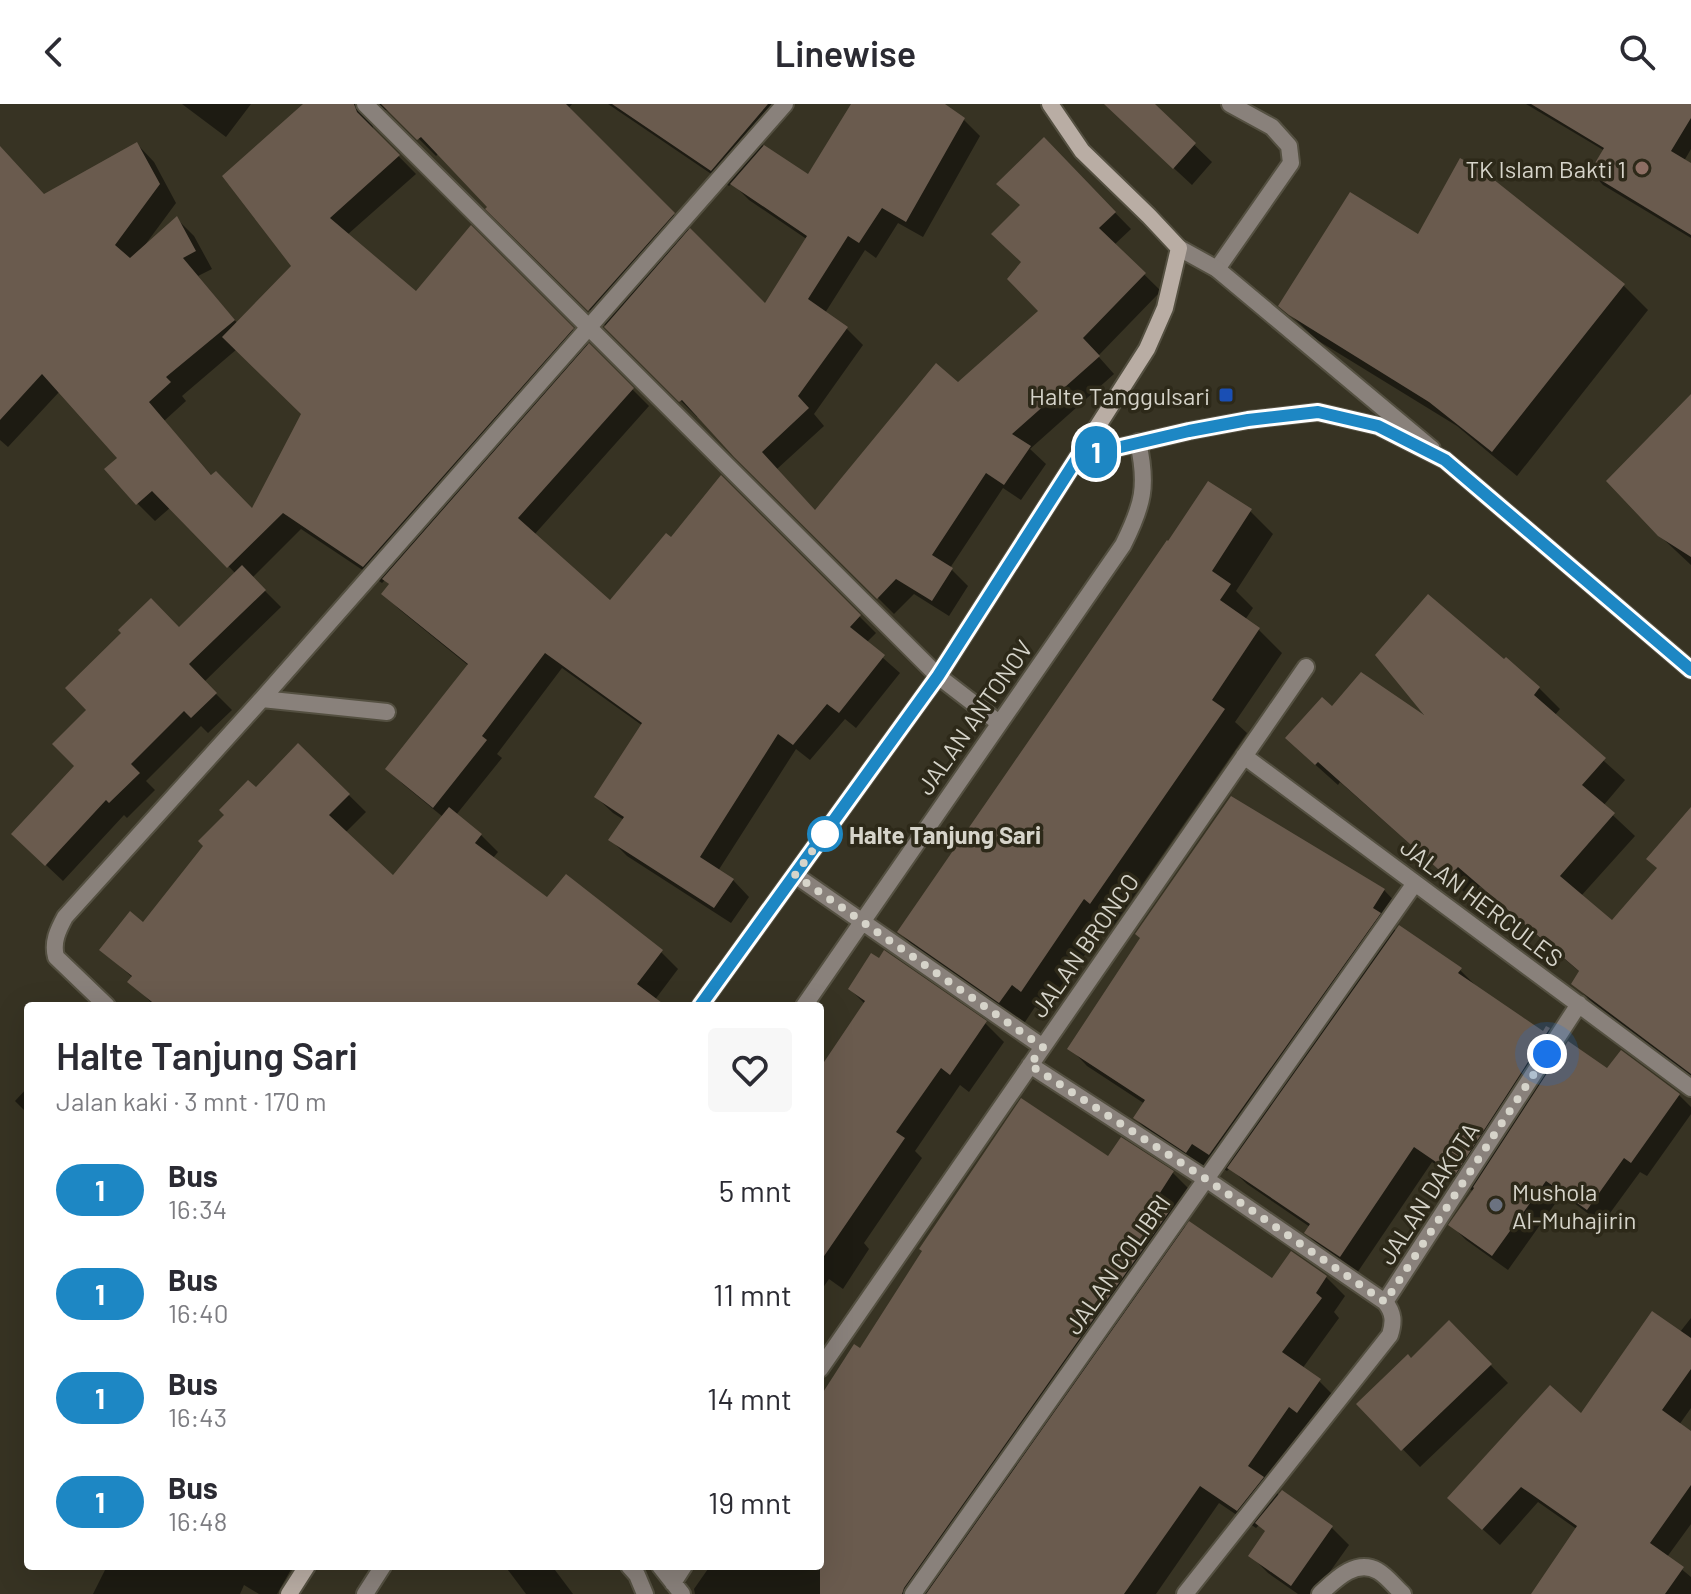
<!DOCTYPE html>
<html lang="id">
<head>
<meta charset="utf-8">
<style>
  :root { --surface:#fff; --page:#f7f7f7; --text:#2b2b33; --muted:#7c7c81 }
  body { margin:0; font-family:Barlow,sans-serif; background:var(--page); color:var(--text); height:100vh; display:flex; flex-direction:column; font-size:30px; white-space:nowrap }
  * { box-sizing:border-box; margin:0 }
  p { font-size:26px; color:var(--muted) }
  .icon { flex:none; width:44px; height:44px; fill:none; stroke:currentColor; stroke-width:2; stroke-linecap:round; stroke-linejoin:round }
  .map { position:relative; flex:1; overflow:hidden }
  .details { position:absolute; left:24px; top:898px; width:800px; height:568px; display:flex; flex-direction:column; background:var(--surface); border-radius:8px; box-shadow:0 8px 32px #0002 }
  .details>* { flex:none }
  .badge { padding:0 16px; border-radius:26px; font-size:28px; line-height:52px }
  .you { position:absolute; width:40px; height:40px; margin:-20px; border:6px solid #fff; border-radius:50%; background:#1a73e8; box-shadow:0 0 0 12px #1a73e833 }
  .map>.badge { position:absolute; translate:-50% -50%; box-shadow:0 0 0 4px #fff }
  .round { display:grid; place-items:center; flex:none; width:84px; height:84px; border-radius:8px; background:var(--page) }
  .head { display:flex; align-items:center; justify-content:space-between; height:136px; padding:0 32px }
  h1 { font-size:38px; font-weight:600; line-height:60px }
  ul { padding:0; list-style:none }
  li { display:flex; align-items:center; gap:24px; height:104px; padding:0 32px }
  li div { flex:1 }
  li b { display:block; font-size:30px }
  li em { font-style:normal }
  li .badge { min-width:88px; font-weight:700; text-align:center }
  header { display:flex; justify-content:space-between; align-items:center; height:104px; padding:0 32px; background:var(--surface); font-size:36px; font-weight:600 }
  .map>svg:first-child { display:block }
  .shadow { fill:#0007; fill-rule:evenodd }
  .building { fill:#6a5b4e }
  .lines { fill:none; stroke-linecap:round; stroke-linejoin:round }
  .service-casing { stroke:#545041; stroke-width:20 }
  .minor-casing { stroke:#545041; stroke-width:20 }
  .tertiary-casing { stroke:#545041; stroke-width:20 }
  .secondary-casing { stroke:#545041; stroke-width:20 }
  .service { stroke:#89817b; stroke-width:16 }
  .minor { stroke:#89817b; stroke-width:16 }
  .tertiary { stroke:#89817b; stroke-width:16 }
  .secondary { stroke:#b9ada4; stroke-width:16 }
  .line-casing { stroke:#fff; stroke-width:18 }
  .line { stroke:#1d87c4; stroke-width:12 }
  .walk { stroke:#d6d4ca; stroke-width:8; stroke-dasharray:0 14.4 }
  .education-dot { fill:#8d6e63; stroke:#2d2919; stroke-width:3 }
  .transit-dot { fill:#1a4fb4; stroke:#2d2919; stroke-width:3 }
  .stop-dot { fill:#fff; stroke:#1d87c4; stroke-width:4 }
  .worship-dot { fill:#6b7280; stroke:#2d2919; stroke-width:3 }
  .labels { text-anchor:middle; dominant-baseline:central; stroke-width:7; stroke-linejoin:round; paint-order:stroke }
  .poi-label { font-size:24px; fill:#d6d4ca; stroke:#2d2919; text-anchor:end }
  .street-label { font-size:24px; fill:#d6d4ca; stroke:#2d2919 }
  .stop-label { font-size:24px; font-weight:bold; fill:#d6d4ca; stroke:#2d2919; text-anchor:start }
</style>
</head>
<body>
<header><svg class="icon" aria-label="back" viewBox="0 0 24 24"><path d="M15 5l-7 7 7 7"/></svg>Linewise<svg class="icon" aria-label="search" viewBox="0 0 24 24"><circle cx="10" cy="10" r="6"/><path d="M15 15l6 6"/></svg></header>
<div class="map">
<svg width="1691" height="1490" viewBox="0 0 1691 1490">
  <rect width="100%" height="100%" fill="#373323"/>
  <path class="shadow" d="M182,0H251L226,33Z
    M306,0H572L568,5L765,202L808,136L749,96L732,79L729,82L608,0H793L762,41L809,73L854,0H943L964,16L980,32L923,133L898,119L876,154L865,146L825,209L846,224L863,241L814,310L824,322L777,365L816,408L1041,207L1023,158L1022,102L998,80L1044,36L1131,125L1114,141L1161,187L1098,252L1114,270L1030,345L1046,360L1021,396L1003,384L950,464L968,482L949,512L914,490L894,510L736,352L699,312L697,313L488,105L489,103L439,49L436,52L393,9L386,6H379L371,16L374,27L416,70L347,131L416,189L471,124L649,302L534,431L611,499L672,436L721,374L876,529L866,539L900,569L856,624L845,615L810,656L796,645L718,767L733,776L749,793L731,819L627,752L611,736L624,716L613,709L596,693L643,622L562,564L497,650L502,654L456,711L481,731L498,748L493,754L548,796L661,848L678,865L654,897L658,902H155L130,878L133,874L102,846L143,821L256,686L299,642L366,708L345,729L393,774L443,713L404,681L387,665L469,562L400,506L383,490L390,481L385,476L382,479L301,425L252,474L281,503L204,578L232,606L208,629L201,622L146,677L155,686L127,714L124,711L63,777L30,746L76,662L89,606L124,529L179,526L236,470L171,403L155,417L138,400L107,365L120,354L60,287L8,343L0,336V43L45,92L137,40L154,58L176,99L145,141L177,115L194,132L212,165L198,172L238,220L294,162ZM237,245L304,310L252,407L213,373L164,317L186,297L182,292Z
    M1152,0L1212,58L1192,81L1124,18Z
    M1526,0H1691V45L1684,57L1691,61V134L1603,81L1592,69L1605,47Z
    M1419,133L1623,181L1648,206L1517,372L1457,322L1317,236L1281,202Z
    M1691,293V461L1659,431Z
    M1250,407L1273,430L1236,487L1253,504L1245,516L1259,526L1282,549L1235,618L1247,629L1114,821L1108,817L1045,909L1035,903L1023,921L922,851L899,828Z
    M1539,584L1560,605L1554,612L1625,676L1603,702L1635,732L1581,792L1612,819L1659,764L1691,706V974L1595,901L1574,880L1581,869L1480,782L1471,794L1340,678L1338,681L1309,655L1332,605L1431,619Z
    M1384,786L1401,804L1390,821L1397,828L1460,866L1477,883L1544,930L1549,926L1566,943L1608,966L1679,991L1691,1003V1010L1647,1072L1640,1068L1602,1120L1562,1090L1508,1166L1466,1136L1451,1121L1474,1088L1432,1058L1357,1169L1323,1146L1306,1129L1310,1123L1247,1080L1230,1064L1227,1067L1210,1056L1204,1065L1153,1032L1135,1014L1145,1000L1087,962L1070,944Z
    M850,885L985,919L1004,938L969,988L960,981L915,1047L922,1054L864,1139L869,1145L843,1185L829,1175L820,1188V960L823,962L865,900Z
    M28,983V1010L15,997Z
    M1109,1055L1173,1069L1191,1087L1175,1112L1187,1124L1272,1176L1326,1173L1345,1192L1334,1208L1339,1214L1302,1265L1319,1277L1338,1296L1316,1326L1309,1320L1268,1380L1280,1392L1332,1424L1349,1441L1314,1490H1298L1268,1469L1250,1451L1267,1428L1259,1421L1256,1424L1219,1399L1156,1490H695L694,1485L710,1462H820V1296L860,1246Z
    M1691,1214V1304L1679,1321L1691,1329V1420L1667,1453L1691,1473V1490H1533L1578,1426L1538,1398L1500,1441L1466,1410L1680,1228Z
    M1449,1219L1508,1279L1420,1363L1359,1300L1412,1257Z
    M107,1462H293L277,1490H259L244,1481L240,1490H93Z
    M505,1462H552L573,1490H526Z"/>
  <path class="building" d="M303,0H354L357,8L400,51L330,114L416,187L471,121L574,224L363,463L283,409L227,464L152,387L136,401L104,365L117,354L42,270L0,316V42L44,90L137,38L160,80L115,141L130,154L177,112L196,147L183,154L235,216L166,273L171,278L149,298L211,371L216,367L252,404L301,310L222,233L291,162L222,72Z
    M381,0H566L675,109L588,207L485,105L487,103L421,33L417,36Z
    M612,0H768L711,67Z
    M851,0H945L965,14L906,118L882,104L859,139L848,132L808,195L848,223L798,292L809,304L762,348L815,406L936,259L958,278L1038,207L1007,175L1021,158L991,130L1020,101L996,80L1044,33L1116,108L1099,124L1146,169L1083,234L1100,252L1012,330L1031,342L1004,381L986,369L932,451L953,464L932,497L896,475L877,495L734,353L682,296L679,298L604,223L690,124L765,199L807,132L730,80L764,41L808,70Z
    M1104,0H1155L1196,39L1173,65Z
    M1531,0H1691V14L1671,47L1691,59V131L1589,69L1604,44Z
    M1460,54L1483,67L1625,180L1492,348L1429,298L1289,211L1278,202L1350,88L1418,130Z
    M589,239L634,284L518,414L610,496L666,429L671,433L721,371L861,511L850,523L885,551L839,609L827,600L793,641L778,630L700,753L734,775L714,804L608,736L624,713L594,693L642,619L545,549L482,632L487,636L433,704L385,665L468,560L381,490L389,480L382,475Z
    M1691,290V453L1658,432L1606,377Z
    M1208,377L1252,405L1212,467L1231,480L1220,496L1260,524L1212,596L1225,605L1090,800L1084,795L1021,888L1012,881L999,899L897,828L1167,436L1168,437Z
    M242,461L266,486L189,560L217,589L191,614L184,607L131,660L140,669L109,699L106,696L45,762L11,730L74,662L52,640L86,606L65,584L121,529L118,526L151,494L179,523Z
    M1428,490L1504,555L1506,553L1540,583L1534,591L1606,654L1582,681L1615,709L1560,772L1612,816L1657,764L1646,755L1691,703V970L1571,880L1579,867L1458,763L1448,774L1318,658L1315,661L1285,634L1322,593L1332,602L1361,568L1424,611L1375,551Z
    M298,639L350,690L329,711L393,771L449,703L482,730L475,739L547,793L566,770L663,846L637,880L666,902H157L127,878L132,872L99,846L130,807L143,818L203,742L198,737L224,711L219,706L248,676L256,683Z
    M1231,692L1385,785L1373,804L1381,809L1209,1051L1192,1040L1186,1049L1133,1014L1145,996L1067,945L1140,834L1135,830Z
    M1399,821L1462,864L1458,869L1543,927L1546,922L1550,924L1455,1071L1414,1043L1340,1153L1304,1129L1310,1120L1227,1064Z
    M884,846L987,917L950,971L941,964L896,1028L905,1034L820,1158V964L865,897L848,885L871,849L879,854Z
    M1568,937L1607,964L1621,946L1680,990L1631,1059L1624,1054L1587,1106L1546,1077L1492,1152L1448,1121L1474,1084L1473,1083Z
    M1021,994L1108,1052L1121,1033L1174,1067L1156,1095L1171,1105L904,1484L902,1490H820V1293L854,1240L860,1244L922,1147L919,1145Z
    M1189,1117L1272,1174L1291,1147L1327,1172L1316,1189L1322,1194L1282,1248L1321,1275L1297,1309L1289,1303L1248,1362L1264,1373L1237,1407L1200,1382L1124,1490H926Z
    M1652,1207L1691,1234V1265L1662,1306L1691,1327V1381L1650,1439L1684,1463L1665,1490H1531L1577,1422L1521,1383L1482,1426L1447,1394L1550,1281L1581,1309Z
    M1449,1216L1492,1260L1401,1347L1356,1300L1408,1250L1411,1254Z
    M1282,1386L1333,1422L1291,1482L1248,1452L1265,1427L1255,1419Z"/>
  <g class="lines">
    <defs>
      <path id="service" d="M629,1462L637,1471L645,1490
        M365,1490L383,1462"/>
      <path id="minor" d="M365,0L938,572L999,619
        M1217,165L1291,59L1289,42L1272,23L1230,0
        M262,595L387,608
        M1244,652L1691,984
        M795,771L1043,943
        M107,902L56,853C52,838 58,826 65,813L262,595L785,0
        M804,902L1123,441C1143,401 1148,382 1138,338
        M1030,961L1206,1075L1385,1198
        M820,1265L1306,563
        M660,1462L682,1490
        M673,1479L684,1462
        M913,1490L1415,779
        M1185,1490L1390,1231C1394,1218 1394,1209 1385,1198L1579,900
        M1320,1490C1335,1476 1356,1454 1378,1467C1387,1472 1395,1483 1403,1490"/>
      <path id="tertiary" d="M1179,144L1217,165L1432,345"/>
      <path id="secondary" d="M1078,353L1189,327L1248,316L1318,308L1378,322L1445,356L1691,566
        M700,902L938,572L1147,245L1165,204L1179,144L1149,112L1082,47L1050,0
        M289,1490L307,1462"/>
    </defs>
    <use href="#service" class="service-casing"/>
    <use href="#minor" class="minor-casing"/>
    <use href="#tertiary" class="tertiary-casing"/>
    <use href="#secondary" class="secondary-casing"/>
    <use href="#service" class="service"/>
    <use href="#minor" class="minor"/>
    <use href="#tertiary" class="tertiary"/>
    <use href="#secondary" class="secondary"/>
  </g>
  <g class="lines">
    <defs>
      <path id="line" d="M700,902L938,572L1078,353L1189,327L1248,316L1318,308L1378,322L1445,356L1691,566"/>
    </defs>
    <use href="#line" class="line-casing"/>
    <use href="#line" class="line"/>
    <path class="walk" d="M825,730L831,721L795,771L1043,943L1030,961L1206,1075L1385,1198L1547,950"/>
  </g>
  <circle class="education-dot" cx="1642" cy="64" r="8"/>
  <rect class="transit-dot" x="1218" y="283" width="16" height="16" rx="4"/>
  <circle class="stop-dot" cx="825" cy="730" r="16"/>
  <circle class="worship-dot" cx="1496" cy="1101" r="8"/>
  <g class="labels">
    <g class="poi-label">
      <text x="1626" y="64">TK Islam Bakti 1</text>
      <text x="1210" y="291">Halte Tanggulsari</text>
      <text x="1512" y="1087" text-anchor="start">Mushola<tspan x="1512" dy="28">Al-Muhajirin</tspan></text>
    </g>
    <g class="street-label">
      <text transform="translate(974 613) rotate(-55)">JALAN ANTONOV</text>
      <text transform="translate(1482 798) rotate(37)">JALAN HERCULES</text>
      <text transform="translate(1084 841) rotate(-55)">JALAN BRONCO</text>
      <text transform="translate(1428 1089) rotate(-57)">JALAN DAKOTA</text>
      <text transform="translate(1117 1160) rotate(-55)">JALAN COLIBRI</text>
    </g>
    <g class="stop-label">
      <text x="849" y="730">Halte Tanjung Sari</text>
    </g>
  </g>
</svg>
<div class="you" style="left:1547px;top:950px"></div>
<b class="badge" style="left:1096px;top:348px;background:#1d87c4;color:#fff">1</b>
<section class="details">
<div class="head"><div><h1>Halte Tanjung Sari</h1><p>Jalan kaki · 3 mnt · 170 m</p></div><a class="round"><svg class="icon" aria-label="heart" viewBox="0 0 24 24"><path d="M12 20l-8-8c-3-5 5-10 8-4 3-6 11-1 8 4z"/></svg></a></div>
<ul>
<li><span class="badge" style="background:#1d87c4;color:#fff">1</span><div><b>Bus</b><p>16:34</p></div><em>5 mnt</em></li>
<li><span class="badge" style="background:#1d87c4;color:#fff">1</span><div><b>Bus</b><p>16:40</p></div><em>11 mnt</em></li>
<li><span class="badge" style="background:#1d87c4;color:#fff">1</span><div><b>Bus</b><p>16:43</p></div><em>14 mnt</em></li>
<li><span class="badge" style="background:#1d87c4;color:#fff">1</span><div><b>Bus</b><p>16:48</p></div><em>19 mnt</em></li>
</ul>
</section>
</div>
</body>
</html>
